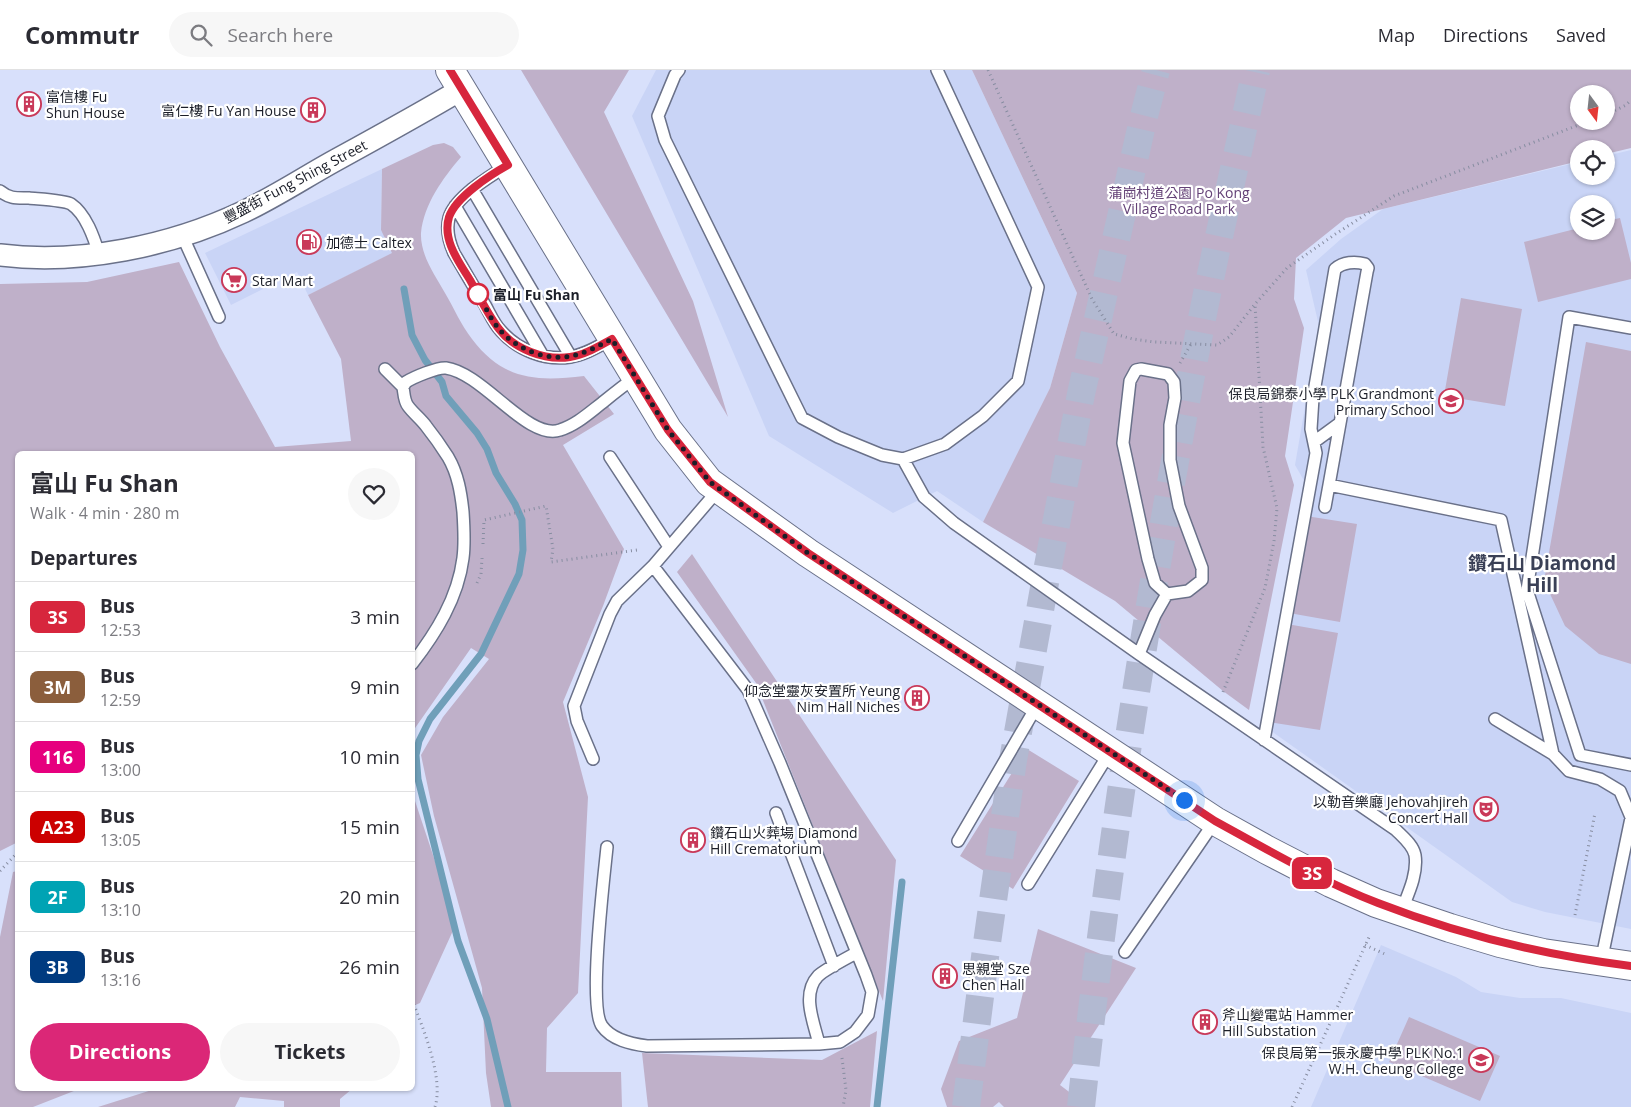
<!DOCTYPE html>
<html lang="en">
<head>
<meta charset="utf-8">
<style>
  :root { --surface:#fff; --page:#f7f7f7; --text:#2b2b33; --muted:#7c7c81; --line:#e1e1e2; --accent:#db2777 }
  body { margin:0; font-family:"Open Sans","Noto Sans TC",sans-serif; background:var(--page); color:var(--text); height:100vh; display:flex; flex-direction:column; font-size:19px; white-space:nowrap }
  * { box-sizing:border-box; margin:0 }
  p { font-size:16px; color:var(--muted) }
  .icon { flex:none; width:28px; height:28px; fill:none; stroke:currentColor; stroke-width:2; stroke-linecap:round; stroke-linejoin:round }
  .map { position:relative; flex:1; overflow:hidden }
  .side { position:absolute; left:15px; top:381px; width:400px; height:640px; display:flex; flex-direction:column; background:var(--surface); border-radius:8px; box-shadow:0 1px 4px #0004 }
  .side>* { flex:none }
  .badge { padding:0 10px; border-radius:8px; font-size:18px; line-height:32px }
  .needle { width:32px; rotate:165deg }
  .tools { position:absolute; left:1570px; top:15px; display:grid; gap:10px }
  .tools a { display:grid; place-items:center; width:45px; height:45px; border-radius:50%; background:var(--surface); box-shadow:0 1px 4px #0004; font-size:25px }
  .you { position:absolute; width:25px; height:25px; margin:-12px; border:4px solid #fff; border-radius:50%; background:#1a73e8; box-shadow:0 0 0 8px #1a73e833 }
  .map>.badge { position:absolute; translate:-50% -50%; box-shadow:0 0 0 2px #fff }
  h2 { padding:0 15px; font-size:19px; line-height:45px }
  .round { display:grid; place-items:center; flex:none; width:52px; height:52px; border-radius:26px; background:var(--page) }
  .headline { display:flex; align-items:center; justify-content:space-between; height:85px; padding:0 15px }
  h1 { font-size:24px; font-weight:700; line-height:38px }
  .cta { display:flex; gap:10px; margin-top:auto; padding:10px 15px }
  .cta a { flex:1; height:58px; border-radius:30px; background:var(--accent); color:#fff; font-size:20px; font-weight:700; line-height:58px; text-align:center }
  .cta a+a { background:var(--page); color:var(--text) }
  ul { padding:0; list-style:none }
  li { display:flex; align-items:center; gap:15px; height:70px; padding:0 15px; border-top:1px solid var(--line) }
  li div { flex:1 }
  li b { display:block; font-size:19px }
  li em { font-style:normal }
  li .badge { min-width:55px; font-weight:700; text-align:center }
  header { display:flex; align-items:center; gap:30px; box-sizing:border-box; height:70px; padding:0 25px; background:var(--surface); border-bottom:1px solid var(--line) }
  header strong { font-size:24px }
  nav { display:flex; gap:28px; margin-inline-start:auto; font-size:18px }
  .search { width:350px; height:45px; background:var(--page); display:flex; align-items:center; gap:12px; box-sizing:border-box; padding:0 18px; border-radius:28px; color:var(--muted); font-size:19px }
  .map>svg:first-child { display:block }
  .built { fill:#c9d4f6; fill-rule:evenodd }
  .green { fill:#bfb0c9; fill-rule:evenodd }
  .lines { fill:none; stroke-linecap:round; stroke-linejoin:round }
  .stream { stroke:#709fb9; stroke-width:7 }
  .highway-tunnel { stroke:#b2b9d1; stroke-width:28; stroke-dasharray:28 14; stroke-linecap:butt }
  .lane-casing { stroke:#6a7189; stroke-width:14 }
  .street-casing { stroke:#6a7189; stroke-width:24 }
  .secondary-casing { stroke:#6a7189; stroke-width:30 }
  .path { stroke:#878da1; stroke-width:3; stroke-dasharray:1 4; stroke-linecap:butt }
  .lane { stroke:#fff; stroke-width:11 }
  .street { stroke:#fff; stroke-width:21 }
  .secondary { stroke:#fff; stroke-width:28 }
  .line-casing { stroke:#fff; stroke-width:11 }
  .line { stroke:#d7263d; stroke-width:8 }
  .walk { stroke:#1b1e28; stroke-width:5; stroke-dasharray:0 9 }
  .stop-dot { fill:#fff; stroke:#d7263d; stroke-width:2.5 }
  .labels { text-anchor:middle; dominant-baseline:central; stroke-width:4.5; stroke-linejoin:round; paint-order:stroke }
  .poi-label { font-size:14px; fill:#1b1e28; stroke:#fff; text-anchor:start }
  .street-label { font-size:14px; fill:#1b1e28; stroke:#fff }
  .park-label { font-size:14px; fill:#644277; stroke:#fff }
  .stop-label { font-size:14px; font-weight:bold; fill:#1b1e28; stroke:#fff; text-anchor:start }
  .district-label { font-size:19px; font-weight:bold; fill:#3a4056; stroke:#fff }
</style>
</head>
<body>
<header>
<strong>Commutr</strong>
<div class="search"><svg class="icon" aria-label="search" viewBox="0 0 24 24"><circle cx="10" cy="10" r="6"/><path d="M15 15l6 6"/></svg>Search here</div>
<nav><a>Map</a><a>Directions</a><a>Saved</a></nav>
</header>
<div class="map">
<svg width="1631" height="1037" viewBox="0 0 1631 1037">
  <rect width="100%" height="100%" fill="#d8e0fb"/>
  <path class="built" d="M656,0H972L1077,223L1050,318L983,452L937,421L893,443L769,366L632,46Z
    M1631,80V859L1545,842L1512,832L1274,663L1264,651L1306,414L1295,395L1319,256L1306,200L1341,169L1383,139L1579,92V106H1606V86ZM1579,134H1606V161H1579Z
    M382,99L381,160L393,183L308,225L297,202L231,235L205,183Z
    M1381,875L1456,907L1481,922L1520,928H1561L1631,943V1037H1311Z"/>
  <path class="green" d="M521,0H629L604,42L693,231L728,347Z
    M972,0H1631V78L1606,84V79H1579V91L1346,148L1296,188L1294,229L1304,258L1285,386L1294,415L1249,640L1223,621L1115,531L983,452L1050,318L1077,223ZM1579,24H1606V51H1579Z
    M444,73L453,77L461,87C443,108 424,134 421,163C420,185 435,205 445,223C454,238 461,255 472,269C503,310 536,312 584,306L614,344L563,375L624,479L603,536L563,632L588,727L578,923L547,958L546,1002H621L622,1037H491L486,1003L482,918L434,746L421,685L443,647L489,589L471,578L413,661L412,384H18V772L0,781V214L87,212L179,192L220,277L275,377L351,371L341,289L308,225L392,183L381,160L382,99L433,75Z
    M1620,148L1631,193V209L1538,232L1524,172L1579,158V161H1606V151Z
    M1461,228L1522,239L1505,336L1444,326Z
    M1586,272L1631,281V594L1599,584L1565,556L1544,511Z
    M1306,446L1357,454L1340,552L1289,543Z
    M692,484L896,790L883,931L756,613L677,502Z
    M1287,554L1338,563L1320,660L1269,652Z
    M1027,679L1079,711L1013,819L960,786Z
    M412,722L456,854L420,933L413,936Z
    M17,801L18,1019H79L33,1037H0V867L13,802Z
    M1038,859L1136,898L1060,1015L1089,1037H1004L999,1032L993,1037H947L941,1019L959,971L1017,948Z
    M1409,947L1500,986L1480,1031L1389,992Z
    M877,961L870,1037H648L642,983L822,990Z
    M155,1019H352L340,1029V1037H284V1031L240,1027L235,1037H98Z"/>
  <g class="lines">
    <path class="stream" d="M404,219L412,265L425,290L442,312L446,326L477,363L487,379L496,403L515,434L522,450L523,480L519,504L481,584L430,649L419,671L416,685L418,709L458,871L487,949L508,1037
      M877,1037L902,812"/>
    <path class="highway-tunnel" d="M966,1037L985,887L1013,690L1048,496L1081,324L1143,50L1156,0
      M1081,1037C1109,778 1149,520 1199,264C1216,175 1237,88 1256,0"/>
    <defs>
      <path id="lane" d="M679,0L675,5L658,46L665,70L802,348L838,367L882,385L903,389L945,374L983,346L1018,311L1038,217L937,0
        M508,95C490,106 455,127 449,148C446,160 449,172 454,183C464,200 474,218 485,235C490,244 494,254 501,261C518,280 545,291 570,287C585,285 599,276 612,269
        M472,119L571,287
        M0,121C10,129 16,128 29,128C38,129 64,130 71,134C86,144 94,168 99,184
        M455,136L543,286
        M182,165L219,247
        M1631,258L1569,247L1527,520L1580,685L1631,695
        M385,299L403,317
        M1141,299L1168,304L1174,312L1175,328L1170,355V390L1179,436L1202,498V510L1188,521L1167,524L1155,513L1148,489L1123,373L1130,311L1136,300Z
        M1314,372L1340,353
        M610,387L669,477
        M903,389L924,427L954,453L1139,584L1396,760C1403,767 1413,775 1415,785C1418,804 1408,824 1401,842
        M1325,437L1329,415
        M1139,584L1155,545L1167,524
        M412,594C436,563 458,528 463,488C465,473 464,457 463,442C461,423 458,404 448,387C441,376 434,366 426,356C421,349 413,343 408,336C404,331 404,323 403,317L406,312C414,307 438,297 446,298C483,303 528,371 560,360C576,355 589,343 602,333C613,324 624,315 636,307
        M1495,649L1553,684L1569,701L1600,709L1620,721L1631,747
        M1264,670L1316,383L1311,359L1313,328L1335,199C1343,192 1355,191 1365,194L1368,198L1367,202L1329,415L1501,450L1553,684
        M593,689L577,651L574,636L610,544L617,531L653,496L719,419
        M776,743L834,896
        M958,771L1038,634
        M607,777C604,807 588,937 602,956C612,970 631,974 647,976L819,974L840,972L855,962L868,945L872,922L866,905L780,693L748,620L653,496
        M1028,814L1110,682
        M1125,882L1215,751
        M1601,892L1631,748
        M819,974C814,953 801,924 818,906C824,900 847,888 856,883"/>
      <path id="street" d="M0,185C80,195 171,176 243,142C275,127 305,107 336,90C378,67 420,44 462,19"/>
      <path id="secondary" d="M450,0L668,360L709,412L808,483L1215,751L1267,780L1331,813L1376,833L1450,858L1500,873L1543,883L1631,896"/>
    </defs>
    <use href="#lane" class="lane-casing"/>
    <use href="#street" class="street-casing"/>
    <use href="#secondary" class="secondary-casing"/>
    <path class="path" d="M988,0L1092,229L1114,264L1133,269L1154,272L1217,275L1229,267L1255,234L1287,198L1334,165L1394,126L1589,51
      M1606,45L1626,35L1631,30
      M1180,293L1191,274
      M483,474L484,450L546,436L553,479L551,492L637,480
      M477,513L481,504L482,488
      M1223,622L1265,518L1274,471L1277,438L1263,377L1255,234
      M0,801L18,782
      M1575,845L1595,743
      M1365,875L1387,885
      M412,930C423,958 444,1008 435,1037
      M842,988L846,1020L843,1037
      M1292,1037L1370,865"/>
    <use href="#lane" class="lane"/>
    <use href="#street" class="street"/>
    <use href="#secondary" class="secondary"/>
  </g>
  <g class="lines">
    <defs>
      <path id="line" d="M450,0L508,95C490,105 456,127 449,147C442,170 459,192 470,210C479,226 488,245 499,259C514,279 545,291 570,287C585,285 599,276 612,269L668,360L710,412L808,483L1215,751C1268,780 1321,811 1378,833C1460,865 1544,885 1631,896"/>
    </defs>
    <use href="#line" class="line-casing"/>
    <use href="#line" class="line"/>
    <path class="walk" d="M478,224C485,236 491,250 500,260C508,270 520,277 532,282C564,294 583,284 612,269L668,360L710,412L808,483L1184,730"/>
  </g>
  <defs>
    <symbol id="building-ring" viewBox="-11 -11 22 22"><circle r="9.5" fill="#fff" stroke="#c93959" stroke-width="1.5"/><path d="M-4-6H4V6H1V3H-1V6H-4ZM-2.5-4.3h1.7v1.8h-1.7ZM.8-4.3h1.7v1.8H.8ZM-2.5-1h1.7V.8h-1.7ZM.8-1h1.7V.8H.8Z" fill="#c93959"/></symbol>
    <symbol id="fuel-ring" viewBox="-11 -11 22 22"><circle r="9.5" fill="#fff" stroke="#c93959" stroke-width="1.5"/><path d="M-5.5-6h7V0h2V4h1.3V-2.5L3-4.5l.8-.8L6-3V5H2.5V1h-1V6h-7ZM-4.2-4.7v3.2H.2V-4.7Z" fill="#c93959"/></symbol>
    <symbol id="supermarket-ring" viewBox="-11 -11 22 22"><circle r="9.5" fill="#fff" stroke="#c93959" stroke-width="1.5"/><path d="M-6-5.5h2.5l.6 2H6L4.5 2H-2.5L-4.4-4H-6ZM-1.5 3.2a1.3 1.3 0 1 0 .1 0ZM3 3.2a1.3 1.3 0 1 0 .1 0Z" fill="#c93959"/></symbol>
    <symbol id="school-ring" viewBox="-11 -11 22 22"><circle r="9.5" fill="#fff" stroke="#c93959" stroke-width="1.5"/><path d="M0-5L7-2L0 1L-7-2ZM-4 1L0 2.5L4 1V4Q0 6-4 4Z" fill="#c93959"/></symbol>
    <symbol id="theatre-ring" viewBox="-11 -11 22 22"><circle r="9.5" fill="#fff" stroke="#c93959" stroke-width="1.5"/><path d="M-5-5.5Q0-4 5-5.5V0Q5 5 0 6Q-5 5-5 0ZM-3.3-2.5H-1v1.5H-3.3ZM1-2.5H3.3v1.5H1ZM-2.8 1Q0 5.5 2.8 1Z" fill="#c93959"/></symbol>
  </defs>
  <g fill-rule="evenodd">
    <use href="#building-ring" x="15" y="20" width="28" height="28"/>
    <use href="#building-ring" x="299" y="26" width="28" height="28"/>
    <use href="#fuel-ring" x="295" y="158" width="28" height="28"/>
    <use href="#supermarket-ring" x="220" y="196" width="28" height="28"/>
    <use href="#school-ring" x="1437" y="317" width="28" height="28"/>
    <use href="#building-ring" x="903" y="614" width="28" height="28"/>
    <use href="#theatre-ring" x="1472" y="725" width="28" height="28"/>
    <use href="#building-ring" x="679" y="756" width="28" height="28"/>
    <use href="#building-ring" x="931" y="892" width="28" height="28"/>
    <use href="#building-ring" x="1191" y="938" width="28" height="28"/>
    <use href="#school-ring" x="1467" y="976" width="28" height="28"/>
  </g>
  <circle class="stop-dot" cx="478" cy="224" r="10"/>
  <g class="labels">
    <g class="poi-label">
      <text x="46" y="26">富信樓 Fu<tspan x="46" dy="16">Shun House</tspan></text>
      <text x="296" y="40" text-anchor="end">富仁樓 Fu Yan House</text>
      <text x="326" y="172">加德士 Caltex</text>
      <text x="252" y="210">Star Mart</text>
      <text x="1434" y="323" text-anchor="end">保良局錦泰小學 PLK Grandmont<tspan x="1434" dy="16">Primary School</tspan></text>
      <text x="900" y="620" text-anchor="end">仰念堂靈灰安置所 Yeung<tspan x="900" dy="16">Nim Hall Niches</tspan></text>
      <text x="1468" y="731" text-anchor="end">以勒音樂廳 Jehovahjireh<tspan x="1468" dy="16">Concert Hall</tspan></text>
      <text x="710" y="762">鑽石山火葬場 Diamond<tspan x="710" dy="16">Hill Crematorium</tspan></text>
      <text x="962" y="898">思親堂 Sze<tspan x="962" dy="16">Chen Hall</tspan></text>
      <text x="1222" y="944">斧山變電站 Hammer<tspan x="1222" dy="16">Hill Substation</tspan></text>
      <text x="1464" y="982" text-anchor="end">保良局第一張永慶中學 PLK No.1<tspan x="1464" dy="16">W.H. Cheung College</tspan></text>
    </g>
    <g class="street-label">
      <text transform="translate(295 111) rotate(-28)">豐盛街 Fung Shing Street</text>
    </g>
    <g class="park-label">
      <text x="1179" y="122">蒲崗村道公園 Po Kong<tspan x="1179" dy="16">Village Road Park</tspan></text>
    </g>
    <g class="stop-label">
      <text x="493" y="224">富山 Fu Shan</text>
    </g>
    <g class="district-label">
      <text x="1542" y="493">鑽石山 Diamond<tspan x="1542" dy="22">Hill</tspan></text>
    </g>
  </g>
</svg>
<div class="tools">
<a><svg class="needle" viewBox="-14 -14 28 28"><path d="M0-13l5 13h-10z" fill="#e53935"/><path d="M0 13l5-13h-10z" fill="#7c7c81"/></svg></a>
<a><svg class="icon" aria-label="locate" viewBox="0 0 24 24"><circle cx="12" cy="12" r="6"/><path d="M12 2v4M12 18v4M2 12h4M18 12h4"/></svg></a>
<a><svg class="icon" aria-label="layers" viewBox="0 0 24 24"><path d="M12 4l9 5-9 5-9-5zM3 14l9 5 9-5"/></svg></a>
</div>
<div class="you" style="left:1184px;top:730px"></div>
<b class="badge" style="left:1312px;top:803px;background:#d7263d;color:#fff">3S</b>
<section class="side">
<div class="headline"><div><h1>富山 Fu Shan</h1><p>Walk · 4 min · 280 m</p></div><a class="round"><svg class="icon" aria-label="heart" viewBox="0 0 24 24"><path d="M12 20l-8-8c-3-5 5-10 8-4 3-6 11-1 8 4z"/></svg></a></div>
<h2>Departures</h2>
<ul>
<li><span class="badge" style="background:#d7263d;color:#fff">3S</span><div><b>Bus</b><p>12:53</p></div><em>3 min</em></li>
<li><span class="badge" style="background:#8b5e3c;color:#fff">3M</span><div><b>Bus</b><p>12:59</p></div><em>9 min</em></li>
<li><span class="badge" style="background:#e6007e;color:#fff">116</span><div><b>Bus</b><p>13:00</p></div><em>10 min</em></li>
<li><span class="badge" style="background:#c00;color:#fff">A23</span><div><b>Bus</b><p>13:05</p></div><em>15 min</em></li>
<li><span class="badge" style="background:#00a3b4;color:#fff">2F</span><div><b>Bus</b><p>13:10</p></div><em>20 min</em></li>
<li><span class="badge" style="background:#003b80;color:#fff">3B</span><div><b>Bus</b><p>13:16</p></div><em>26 min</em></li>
</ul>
<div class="cta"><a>Directions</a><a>Tickets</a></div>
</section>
</div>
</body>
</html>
